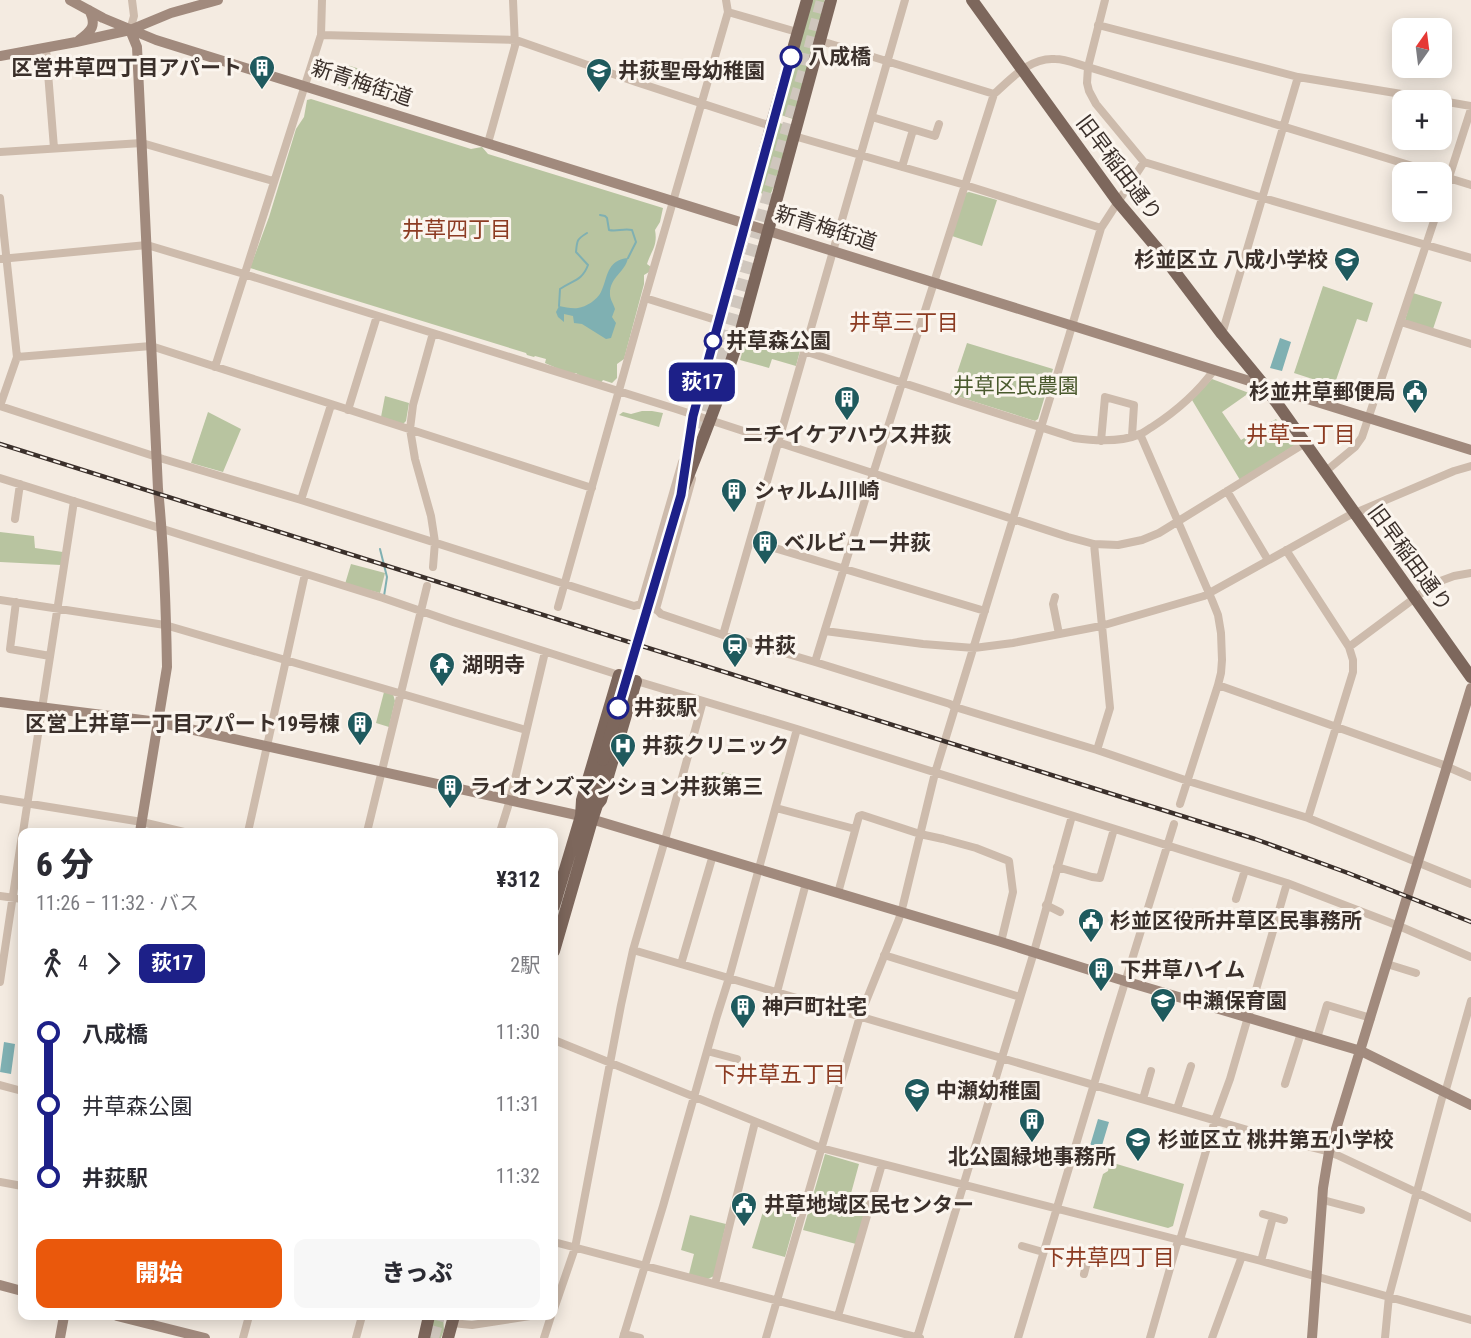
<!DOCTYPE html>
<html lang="ja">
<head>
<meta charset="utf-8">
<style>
  :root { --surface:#fff; --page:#f7f7f7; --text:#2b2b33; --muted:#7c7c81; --accent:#ea580c }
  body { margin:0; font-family:"Roboto Condensed","Noto Sans JP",sans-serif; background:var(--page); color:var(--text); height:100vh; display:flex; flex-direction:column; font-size:22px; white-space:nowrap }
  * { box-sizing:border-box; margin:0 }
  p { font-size:20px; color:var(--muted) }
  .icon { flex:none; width:33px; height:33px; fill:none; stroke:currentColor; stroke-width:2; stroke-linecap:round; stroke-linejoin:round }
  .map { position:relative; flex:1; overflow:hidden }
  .sheet { position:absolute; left:18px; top:828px; width:540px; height:492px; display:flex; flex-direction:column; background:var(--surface); border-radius:12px; box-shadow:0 3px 15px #0003 }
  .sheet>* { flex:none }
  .badge { padding:0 12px; border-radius:9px; font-size:21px; line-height:39px }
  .needle { width:39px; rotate:14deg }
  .controls { position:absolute; left:1392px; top:18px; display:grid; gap:12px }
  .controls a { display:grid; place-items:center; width:60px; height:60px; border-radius:12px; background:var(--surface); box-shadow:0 3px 15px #0003; font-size:30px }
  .map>.badge { position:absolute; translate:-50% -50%; box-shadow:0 0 0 3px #fff }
  .legs { display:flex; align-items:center; gap:9px; height:66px; padding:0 18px; font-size:20px }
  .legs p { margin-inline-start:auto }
  .summary { display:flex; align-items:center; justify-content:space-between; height:102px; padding:0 18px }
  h1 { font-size:33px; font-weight:800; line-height:45px }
  .cta { display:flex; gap:12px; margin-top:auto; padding:12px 18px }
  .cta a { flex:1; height:69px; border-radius:12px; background:var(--accent); color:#fff; font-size:24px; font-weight:800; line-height:69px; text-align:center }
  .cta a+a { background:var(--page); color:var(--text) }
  ul { padding:0 18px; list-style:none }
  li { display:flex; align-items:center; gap:21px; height:72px; font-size:22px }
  li i { display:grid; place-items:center; width:9px; height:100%; margin:0 8px; background:currentColor }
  li i::after { content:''; width:15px; height:15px; margin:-8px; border:4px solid; border-radius:50%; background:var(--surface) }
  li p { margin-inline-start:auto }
  li:first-child i { background:linear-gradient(#0000 50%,currentColor 0) }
  li:last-child i { background:linear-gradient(currentColor 50%,#0000 0) }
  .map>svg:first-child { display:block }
  .green { fill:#b8c4a0 }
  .water { fill:#7fb0b2 }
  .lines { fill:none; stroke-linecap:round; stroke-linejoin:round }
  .stream { stroke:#7fb0b2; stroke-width:2 }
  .primary-tunnel { stroke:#cfc6bd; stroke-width:12; stroke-dasharray:12 6; stroke-linecap:butt }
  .street { stroke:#cdbbac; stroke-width:8 }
  .secondary { stroke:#a18a7d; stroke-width:10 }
  .primary { stroke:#7d675c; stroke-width:12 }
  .rail-casing { stroke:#3b302b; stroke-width:4.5 }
  .rail { stroke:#fbf5ee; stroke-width:2; stroke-dasharray:7; stroke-linecap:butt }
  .primary-bridge { stroke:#7d675c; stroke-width:12 }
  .line-1-casing { stroke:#fff; stroke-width:14 }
  .line-1 { stroke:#1d2088; stroke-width:9 }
  .stop-1-dot { fill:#fff; stroke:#1d2088; stroke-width:3 }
  .labels { text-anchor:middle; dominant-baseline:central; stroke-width:6; stroke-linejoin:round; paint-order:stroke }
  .stop-label { font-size:21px; font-weight:bold; fill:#3b302b; stroke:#fbf5ee; text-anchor:start }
  .poi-label { font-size:21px; font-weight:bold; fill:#3b302b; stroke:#fbf5ee; text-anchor:start }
  .street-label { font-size:21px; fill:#3b302b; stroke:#fbf5ee }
  .park-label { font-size:21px; fill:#4a5a2e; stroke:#fbf5ee }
  .neighbourhood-label { font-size:22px; fill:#8c3b22; stroke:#fbf5ee }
</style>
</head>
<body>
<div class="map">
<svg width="1471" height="1338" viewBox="0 0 1471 1338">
  <rect width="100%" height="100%" fill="#f4ebe1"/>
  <path class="green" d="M812,0H824L826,5L796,120L778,114L796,48L804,31Z
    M344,64L366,71L360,92L337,85Z
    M311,99L471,149L482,147L488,154L663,208L660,222L655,230C658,246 651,251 647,264L651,267L649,272L644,275V284L624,359L617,364V378L612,383L603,380L600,384L587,381L576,373L570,374L545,363L546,359L535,356L534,357L527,355L526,353L250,268L269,217L296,129L304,117L307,100Z
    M776,122L793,127L777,175L772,191L771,193L764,195L760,192Z
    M969,192L997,200L982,246L952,236L965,193Z
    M1323,286L1373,303L1367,322L1357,319L1334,386L1294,373Z
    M1413,293L1442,302L1433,329L1405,320Z
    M748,332L801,347L796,366L772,359L769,368L740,360Z
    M967,343L1053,369L1038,419L1035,421L950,394Z
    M1212,379L1249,393L1222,412L1241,440L1276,419L1295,445L1240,480L1192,400Z
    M385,396L409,403L406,421L403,424L381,417Z
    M642,411H652L663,413L659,427L619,415L623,412L631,414Z
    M208,412L241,429L223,472L191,463Z
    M0,532L34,536L35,548L63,552L61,565L0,562Z
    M351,564L385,573L380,593L345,584Z
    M384,692L393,694L395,701L389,727L376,723Z
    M722,772L741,777L737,798L717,793Z
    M825,1154L859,1164L850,1197L868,1203L856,1244L803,1230Z
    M1110,1162L1184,1184L1173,1226L1168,1228L1093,1208L1103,1174L1108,1171Z
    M768,1195L800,1204L785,1257L752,1248Z
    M690,1215L726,1224L714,1276L708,1279L689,1274L694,1254L681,1250Z
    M433,1316H443L444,1330L441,1338H427Z"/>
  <path class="water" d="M628,258C625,273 609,277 610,295C610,299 614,305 615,309L612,317L616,323L611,338L606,339L582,324L574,323L573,316L564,314V322L558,317L556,312L559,306C565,307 572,309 578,308C586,307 597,300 601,292C608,278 606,260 628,258Z
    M1280,338L1291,342L1282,371L1270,368Z
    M4,1042L15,1044L11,1074L0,1072Z
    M1098,1119L1109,1122L1100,1152L1089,1149Z"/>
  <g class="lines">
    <path class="stream" d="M600,215L605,216L607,218L609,230C617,232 623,228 632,230L636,242L628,258
      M559,306L560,289C573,280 582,281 588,265L576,252C577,240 577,239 587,233
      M380,549L387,577L384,596"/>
    <path class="primary-tunnel" d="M701,429L804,70L822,0
      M554,919L560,897
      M433,1338L439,1316"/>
    <path class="street" d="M1105,0L1088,67L1087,83L1089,91L1096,104L1144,162L1263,198L1471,258
      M728,12L797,32
      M1098,25L1298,77L1438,100
      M130,30L134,16L132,0
      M321,35L516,40L636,82L771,126
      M821,41L994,94
      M46,48L54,148
      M1442,101L1471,106
      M872,117L935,136L939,124
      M794,136L965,185L1101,228
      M488,143L515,46L513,0
      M0,152L142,143L273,181
      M902,167L913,130
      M1442,176L1471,185
      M0,198L17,357L0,406
      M1442,199L1471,109
      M0,259L147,245L244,274L676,409L1068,537L1094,544L1118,545L1142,540L1159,533L1305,443
      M645,298L719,321
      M1401,322L1471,344
      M433,333L413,405L410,429L415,459L431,516L435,542L433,567
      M1222,334L1298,77
      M804,351L1074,438C1095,441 1120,443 1140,434C1144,433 1148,429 1152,427C1175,412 1198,392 1214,370
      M17,357L151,346L592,488
      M215,367L321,35L322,0
      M0,406L163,459L301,500L634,606C643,603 654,606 661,614L723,635L815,662L950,704L955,707L1097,750L1188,781L1308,818L1471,884
      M348,410L377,316
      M1140,434L1212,600L1218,615L1221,633L1222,660L1221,673L1218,685L1180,804
      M1101,441L1105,397L1134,405L1132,436
      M1326,471L1355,447L1362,437L1437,212
      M0,478L383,598L453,622L622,676
      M1227,491L1268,560
      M301,500L331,405
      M15,519L20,484
      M751,541L985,611
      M1094,544L1110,708L1097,750
      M1286,550L1349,647L1353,660V672L1308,818
      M1055,597L1053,604L1059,634
      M0,600L165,625L526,730
      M16,602L10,649L50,656
      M641,604L682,462
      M558,607L645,298L728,12L726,0
      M656,609L692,479
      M825,631L923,644L974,648L1013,643L1101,626L1204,596L1348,516L1454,471L1471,466
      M723,635L905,0
      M1349,647L1435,583L1454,576L1471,573
      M815,662L873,474L994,94C1011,79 1030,57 1055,59C1066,59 1077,64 1088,67L1432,172
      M633,680L797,729L1287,883L1399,926L1471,957
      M1218,685L1441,764L1471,777
      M0,799L142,822L184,832
      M776,808L855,829
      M23,832L74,501
      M248,832L305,574
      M367,832L427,586
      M500,832L510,800L545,652
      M1057,867L1092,877L1100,878L1114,829
      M838,893L859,816L862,815L920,834L943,839L976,848L1009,861L1013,892L1001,942
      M0,896L22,899
      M1236,899L1245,870
      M1046,905L1060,912
      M633,950L1271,1137L1323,1150L1337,1155L1471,1218
      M884,955L1020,997
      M681,964L713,855
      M1387,964L1416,973
      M0,982L22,835
      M777,992L806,883
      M1317,1038L1327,1005L1371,1018
      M554,1040L821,1148L1261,1261L1471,1320
      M707,1051L737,1059
      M1285,1084L1301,1033
      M0,1085L22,1091
      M1143,1099L1151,1071
      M1177,1109L1191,1066
      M0,1182L22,1186
      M1323,1200L1361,1210
      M1263,1214L1284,1220
      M554,1242L920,1338
      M1022,1246L1043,1252
      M1261,1261L1273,1217
      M1084,1274L1086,1266
      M715,1284L755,1122
      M554,1309L575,1248L621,1005L633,950L665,840L703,701
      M838,1316L882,1164
      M452,1323L472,1325L530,1316
      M624,1334L640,1338
      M243,1338L249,1316
      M356,1338L362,1316
      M544,1338L551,1316
      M623,1338L663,1206L717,1016L729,978L797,729
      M766,1338L860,1016L899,919L903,905L935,773L1069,336L1101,228L1144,162
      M917,1338L1034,952L1072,816
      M1018,1338L1109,1034L1174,824
      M1150,1338L1177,1244L1180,1240L1215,1120L1230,1079L1287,883
      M1212,1338L1242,1256
      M1385,1338L1389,1296L1442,1098L1445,1093L1471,1001"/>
    <path class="secondary" d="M70,0L103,18L156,40L1471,450
      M130,30L137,47L158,489C164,548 166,608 167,667L140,832
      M79,40C92,31 97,25 89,10
      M0,56L76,42L130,30L171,13L218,0
      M0,702L158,722L581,816L998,941L1131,983L1361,1051L1471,1105
      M0,1285L22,1291
      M117,1316L205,1338
      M60,1338L64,1316
      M1312,1338L1323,1188L1329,1152L1471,688"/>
    <path class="primary" d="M972,0L1118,202L1156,247L1222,334L1264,385L1471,677
      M685,470L693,416L741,243L771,126L807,0
      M681,494C702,442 723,389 740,334L831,0
      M595,792L603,760
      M581,816L582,800L619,675
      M554,906L581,816L596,784
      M554,951L592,820L597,805L601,800L636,681
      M424,1338L429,1316
      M448,1338L454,1316"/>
    <defs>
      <path id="rail" d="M0,444L1255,839L1348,873L1471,922"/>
    </defs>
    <use href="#rail" class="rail-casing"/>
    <use href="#rail" class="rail"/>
    <path class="primary-bridge" d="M603,760L681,494"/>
  </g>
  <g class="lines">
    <defs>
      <path id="line-1" d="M618,708L681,495L693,416L791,57"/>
    </defs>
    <use href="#line-1" class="line-1-casing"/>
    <use href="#line-1" class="line-1"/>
  </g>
  <defs>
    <symbol id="building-pin" viewBox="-11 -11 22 30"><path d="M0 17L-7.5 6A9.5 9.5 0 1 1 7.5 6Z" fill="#1f5a5e" stroke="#fbf5ee"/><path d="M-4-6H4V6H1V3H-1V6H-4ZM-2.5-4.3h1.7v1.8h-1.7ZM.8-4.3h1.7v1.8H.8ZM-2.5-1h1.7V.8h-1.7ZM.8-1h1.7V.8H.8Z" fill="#fff"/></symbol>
    <symbol id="school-pin" viewBox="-11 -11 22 30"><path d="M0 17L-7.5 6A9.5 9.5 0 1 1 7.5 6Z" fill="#1f5a5e" stroke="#fbf5ee"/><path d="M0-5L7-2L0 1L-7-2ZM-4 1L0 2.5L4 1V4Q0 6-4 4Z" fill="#fff"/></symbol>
    <symbol id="civic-pin" viewBox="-11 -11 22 30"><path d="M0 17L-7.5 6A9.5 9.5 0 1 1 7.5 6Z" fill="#1f5a5e" stroke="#fbf5ee"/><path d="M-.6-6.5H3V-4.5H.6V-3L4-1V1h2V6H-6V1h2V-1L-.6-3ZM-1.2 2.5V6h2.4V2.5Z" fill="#fff"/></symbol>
    <symbol id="station-pin" viewBox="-11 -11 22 30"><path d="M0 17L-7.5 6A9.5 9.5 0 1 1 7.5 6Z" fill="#1f5a5e" stroke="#fbf5ee"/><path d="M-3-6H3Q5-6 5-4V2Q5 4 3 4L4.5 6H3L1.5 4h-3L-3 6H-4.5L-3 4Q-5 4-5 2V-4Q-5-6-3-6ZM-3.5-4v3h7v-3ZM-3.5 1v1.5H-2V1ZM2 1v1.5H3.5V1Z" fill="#fff"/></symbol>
    <symbol id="temple-pin" viewBox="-11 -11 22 30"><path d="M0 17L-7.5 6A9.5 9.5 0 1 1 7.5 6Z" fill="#1f5a5e" stroke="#fbf5ee"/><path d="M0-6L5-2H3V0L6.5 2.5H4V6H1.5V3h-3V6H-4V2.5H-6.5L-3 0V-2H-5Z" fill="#fff"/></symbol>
    <symbol id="hospital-pin" viewBox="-11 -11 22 30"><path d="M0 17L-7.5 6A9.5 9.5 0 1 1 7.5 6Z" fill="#1f5a5e" stroke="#fbf5ee"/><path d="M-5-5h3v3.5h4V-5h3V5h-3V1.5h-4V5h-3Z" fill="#fff"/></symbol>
  </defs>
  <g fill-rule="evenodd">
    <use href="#building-pin" x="247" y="53" width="30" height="40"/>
    <use href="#school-pin" x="584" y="56" width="30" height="40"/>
    <use href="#school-pin" x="1332" y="245" width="30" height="40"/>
    <use href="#civic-pin" x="1400" y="377" width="30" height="40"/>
    <use href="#building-pin" x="832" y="384" width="30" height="40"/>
    <use href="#building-pin" x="719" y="476" width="30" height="40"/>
    <use href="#building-pin" x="750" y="528" width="30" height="40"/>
    <use href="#station-pin" x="720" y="631" width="30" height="40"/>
    <use href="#temple-pin" x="427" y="650" width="30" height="40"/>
    <use href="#building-pin" x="345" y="709" width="30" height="40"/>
    <use href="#hospital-pin" x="608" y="731" width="30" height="40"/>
    <use href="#building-pin" x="435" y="772" width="30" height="40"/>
    <use href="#civic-pin" x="1076" y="906" width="30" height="40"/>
    <use href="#building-pin" x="1086" y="955" width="30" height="40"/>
    <use href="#school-pin" x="1148" y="986" width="30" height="40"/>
    <use href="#building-pin" x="728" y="992" width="30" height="40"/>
    <use href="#school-pin" x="902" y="1076" width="30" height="40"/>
    <use href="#building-pin" x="1017" y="1106" width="30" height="40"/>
    <use href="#school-pin" x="1123" y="1125" width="30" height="40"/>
    <use href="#civic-pin" x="729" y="1190" width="30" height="40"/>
  </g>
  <g class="stop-1-dot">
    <circle cx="791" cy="57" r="10"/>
    <circle cx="713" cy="341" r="8"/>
    <circle cx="618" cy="708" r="10"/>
  </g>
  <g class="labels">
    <g class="stop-label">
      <text x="808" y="57">八成橋</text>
      <text x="726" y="341">井草森公園</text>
      <text x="634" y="708">井荻駅</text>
    </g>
    <g class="poi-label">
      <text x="242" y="68" text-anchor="end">区営井草四丁目アパート</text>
      <text x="618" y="71">井荻聖母幼稚園</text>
      <text x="1328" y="260" text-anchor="end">杉並区立 八成小学校</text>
      <text x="1396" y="392" text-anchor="end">杉並井草郵便局</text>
      <text x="847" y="435" text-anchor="middle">ニチイケアハウス井荻</text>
      <text x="754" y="491">シャルム川崎</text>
      <text x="784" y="543">ベルビュー井荻</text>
      <text x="754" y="646">井荻</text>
      <text x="462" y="665">湖明寺</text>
      <text x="340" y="724" text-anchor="end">区営上井草一丁目アパート19号棟</text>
      <text x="642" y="746">井荻クリニック</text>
      <text x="470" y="787">ライオンズマンション井荻第三</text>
      <text x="1110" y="921">杉並区役所井草区民事務所</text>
      <text x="1120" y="970">下井草ハイム</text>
      <text x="1182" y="1001">中瀬保育園</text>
      <text x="762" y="1007">神戸町社宅</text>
      <text x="936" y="1091">中瀬幼稚園</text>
      <text x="1158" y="1140">杉並区立 桃井第五小学校</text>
      <text x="1032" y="1157" text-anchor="middle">北公園緑地事務所</text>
      <text x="764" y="1205">井草地域区民センター</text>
    </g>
    <g class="street-label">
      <text transform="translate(362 83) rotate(18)">新青梅街道</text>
      <text transform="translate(1119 168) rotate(53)">旧早稲田通り</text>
      <text transform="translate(826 228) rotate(17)">新青梅街道</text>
      <text transform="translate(1410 558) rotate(54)">旧早稲田通り</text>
    </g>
    <g class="park-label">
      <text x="1016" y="386">井草区民農園</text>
    </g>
    <g class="neighbourhood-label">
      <text x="457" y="229">井草四丁目</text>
      <text x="904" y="322">井草三丁目</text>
      <text x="1301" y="434">井草二丁目</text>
      <text x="780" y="1074">下井草五丁目</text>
      <text x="1109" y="1257">下井草四丁目</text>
    </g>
  </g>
</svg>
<div class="controls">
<a><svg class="needle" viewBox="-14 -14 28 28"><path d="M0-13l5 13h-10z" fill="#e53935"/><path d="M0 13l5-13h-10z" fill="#7c7c81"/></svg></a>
<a>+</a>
<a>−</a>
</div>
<b class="badge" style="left:702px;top:382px;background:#1d2088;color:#fff">荻17</b>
<section class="sheet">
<div class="summary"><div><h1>6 分</h1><p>11:26 – 11:32 · バス</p></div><b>¥312</b></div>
<div class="legs"><svg class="icon" aria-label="walk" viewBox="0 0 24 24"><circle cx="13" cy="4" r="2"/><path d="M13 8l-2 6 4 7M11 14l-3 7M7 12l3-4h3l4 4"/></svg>4<svg class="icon" aria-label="forward" viewBox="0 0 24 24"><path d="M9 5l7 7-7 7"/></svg><b class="badge" style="background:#1d2088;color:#fff">荻17</b><p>2駅</p></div>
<ul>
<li><i style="color:#1d2088"></i><b>八成橋</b><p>11:30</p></li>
<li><i style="color:#1d2088"></i><span>井草森公園</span><p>11:31</p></li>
<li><i style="color:#1d2088"></i><b>井荻駅</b><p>11:32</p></li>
</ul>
<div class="cta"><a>開始</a><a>きっぷ</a></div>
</section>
</div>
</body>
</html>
